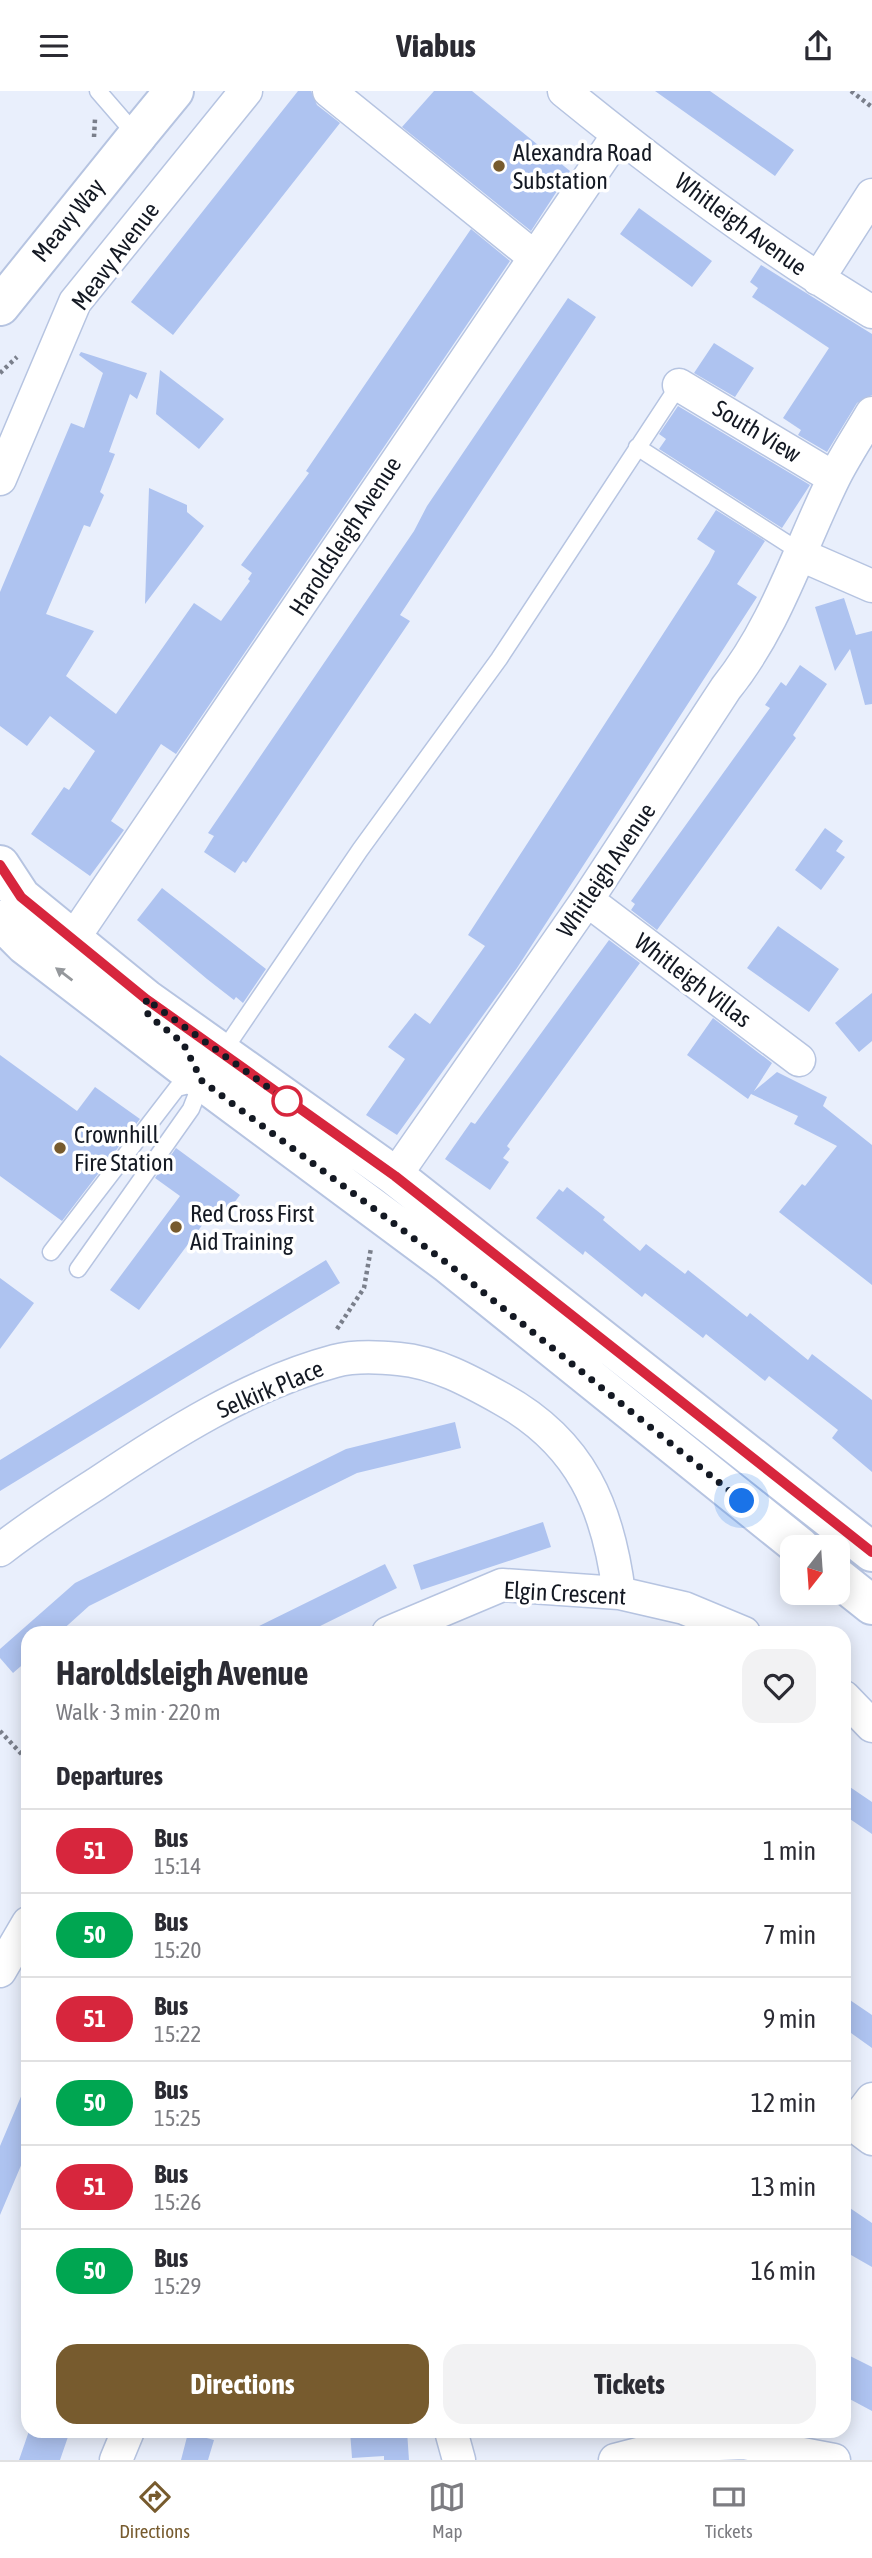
<!DOCTYPE html>
<html lang="en">
<head>
<meta charset="utf-8">
<style>
  :root { --surface:#fff; --page:#f2f2f3; --text:#2b2b33; --muted:#7c7c81; --line:#e1e1e2; --accent:#775b2e }
  body { margin:0; font-family:"Asap Condensed",sans-serif; background:var(--page); color:var(--text); height:100vh; display:flex; flex-direction:column; font-size:26px; white-space:nowrap }
  * { box-sizing:border-box; margin:0 }
  p { font-size:23px; color:var(--muted) }
  .icon { flex:none; width:38px; height:38px; fill:none; stroke:currentColor; stroke-width:2; stroke-linecap:round; stroke-linejoin:round }
  .map { position:relative; flex:1; overflow:hidden }
  .details { position:absolute; left:21px; top:1535px; width:830px; height:812px; display:flex; flex-direction:column; background:var(--surface); border-radius:21px; box-shadow:0 4px 18px #0003 }
  .details>* { flex:none }
  .badge { padding:0 14px; border-radius:23px; font-size:24px; line-height:46px }
  .needle { width:46px; rotate:197deg }
  .controls { position:absolute; left:780px; top:1444px; display:grid; gap:14px }
  .controls a { display:grid; place-items:center; width:70px; height:70px; border-radius:14px; background:var(--surface); box-shadow:0 4px 18px #0003; font-size:35px }
  .you { position:absolute; width:35px; height:35px; margin:-18px; border:5px solid #fff; border-radius:50%; background:#1a73e8; box-shadow:0 0 0 10px #1a73e833 }
  .map>.badge { position:absolute; translate:-50% -50%; box-shadow:0 0 0 4px #fff }
  h2 { padding:0 35px; font-size:26px; line-height:63px }
  .round { display:grid; place-items:center; flex:none; width:74px; height:74px; border-radius:21px; background:var(--page) }
  .summary { display:flex; align-items:center; justify-content:space-between; height:119px; padding:0 35px }
  h1 { font-size:33px; font-weight:700; line-height:52px }
  .primary-button { display:flex; gap:14px; margin-top:auto; padding:14px 35px }
  .primary-button a { flex:1; height:80px; border-radius:21px; background:var(--accent); color:#fff; font-size:28px; font-weight:700; line-height:80px; text-align:center }
  .primary-button a+a { background:var(--page); color:var(--text) }
  ul { padding:0; list-style:none }
  li { display:flex; align-items:center; gap:21px; height:84px; padding:0 35px; border-top:2px solid var(--line) }
  li div { flex:1 }
  li b { display:block; font-size:26px }
  li em { font-style:normal }
  li .badge { min-width:77px; font-weight:700; text-align:center }
  header { display:flex; justify-content:space-between; align-items:center; height:91px; padding:0 35px; background:var(--surface); font-size:32px; font-weight:700 }
  .dock { display:flex; justify-content:space-around; align-items:center; height:98px; border-top:2px solid var(--line); background:var(--surface); font-size:19px; color:var(--muted) }
  .dock a { display:grid; justify-items:center; gap:4px }
  .dock .active { color:var(--accent) }
  .map>svg:first-child { display:block }
  .building { fill:#aec3f0 }
  .lines { fill:none; stroke-linecap:round; stroke-linejoin:round }
  .service-casing { stroke:#b6c4e1; stroke-width:19 }
  .minor-casing { stroke:#b6c4e1; stroke-width:35 }
  .secondary-casing { stroke:#b6c4e1; stroke-width:42 }
  .trunk-casing { stroke:#b6c4e1; stroke-width:42 }
  .path { stroke:#7a7f8b; stroke-width:4.5; stroke-dasharray:3.5 3.5; stroke-linecap:butt }
  .service { stroke:#fff; stroke-width:16 }
  .minor { stroke:#fff; stroke-width:32 }
  .secondary { stroke:#fff; stroke-width:38 }
  .trunk { stroke:#fff; stroke-width:38 }
  .oneway { fill:#95989c }
  .line-casing { stroke:#fff; stroke-width:16 }
  .line { stroke:#d7263d; stroke-width:10 }
  .walk { stroke:#141923; stroke-width:7; stroke-dasharray:0 12.6 }
  .poi-dot { fill:#775b2e; stroke:#fff; stroke-width:2.5 }
  .stop-dot { fill:#fff; stroke:#d7263d; stroke-width:3.5 }
  .labels { text-anchor:middle; dominant-baseline:central; stroke-width:7; stroke-linejoin:round; paint-order:stroke }
  .poi-label { font-size:24px; fill:#141923; stroke:#fff; text-anchor:start }
  .street-label { font-size:24px; fill:#141923; stroke:#fff }
</style>
</head>
<body>
<header><svg class="icon" aria-label="menu" viewBox="0 0 24 24"><path d="M4 6h16M4 12h16M4 18h16"/></svg>Viabus<svg class="icon" aria-label="share" viewBox="0 0 24 24"><path d="M12 15V3M7 8l5-5 5 5M5 13v7h14v-7"/></svg></header>
<div class="map">
<svg width="872" height="2369" viewBox="0 0 872 2369">
  <rect width="100%" height="100%" fill="#e9effc"/>
  <path class="building" d="M298,0H311L317,14L340,32L173,244L131,211Z
    M434,0H472L570,80L531,140L402,36Z
    M655,0H710L794,59L775,85Z
    M639,117L712,170L692,196L620,143Z
    M471,138L510,170L176,663L161,653L111,730L124,739L90,785L31,743L64,696L69,699L95,660L50,625L27,655L0,635V501L71,332L84,337L103,282L79,264L81,261L147,282L137,308L130,303L109,361L115,363L100,401L104,404L90,436L84,434L46,523L94,540L66,585L116,623L194,512L221,530L250,490L248,488L252,482L241,474L309,382L306,380Z
    M761,174L872,243V304L857,312L827,361L798,344L801,339L783,327L829,257L752,206L758,197L750,191Z
    M568,207L596,226L400,524L410,530L246,772L243,770L235,782L204,761L214,745L208,742L414,440L427,415Z
    M714,252L754,277L735,306L694,282Z
    M160,279L224,328L199,358L156,323Z
    M678,315L810,394L782,437L659,358L666,348L659,343Z
    M149,397L187,414V421L204,435L145,513Z
    M716,419L765,450L737,493L757,506L517,877L397,1044L366,1024L405,968L388,956L415,922L430,933L485,855L468,844L709,472L715,460L697,448Z
    M844,507L856,544L872,540V613L865,614L850,558L835,580L815,516Z
    M800,574L827,593L793,644L796,647L657,839L631,819L635,813L631,810L770,617L765,614L781,591L786,595Z
    M825,737L843,750L836,760L845,766L821,799L795,779Z
    M162,797L266,878L243,912L236,906L234,909L207,888L137,829Z
    M778,835L839,878L809,921L747,877Z
    M609,849L640,872L507,1055L510,1058L503,1067L509,1071L490,1099L445,1068L471,1031L475,1033Z
    M872,902V950L859,961L835,932Z
    M713,927L772,972L754,1000L777,981L827,1006L823,1015L872,1054V1194L779,1121L802,1093L805,1095L837,1055L794,1033L798,1025L751,1003L748,1008L687,964Z
    M0,964L77,1020L95,996L140,1028L62,1130L0,1085Z
    M176,1057L240,1104L219,1132L209,1125L139,1219L110,1199L180,1105L155,1087Z
    M567,1096L605,1126L603,1129L640,1160L646,1153L685,1183L688,1179L747,1226L750,1222L808,1269L812,1263L872,1309V1381L832,1347L838,1339L769,1285L765,1290L706,1243L703,1247L645,1202L642,1206L585,1160L583,1164L536,1127L559,1098L563,1101Z
    M326,1169L340,1192L0,1400V1369Z
    M0,1187L34,1212L0,1258Z
    M455,1331L461,1357L357,1382L89,1515L59,1542H28V1569L13,1582L0,1567V1558L75,1492L346,1358Z
    M543,1431L551,1456L421,1499L413,1474Z
    M385,1473L397,1497L306,1542H245Z
    M844,1692L872,1711V1743L844,1724Z
    M844,1905L872,1924V1957L844,1937Z
    M28,1989V2058L0,2124V2055Z
    M844,2113L872,2132V2176L844,2160Z
    M844,2262L872,2276V2320L844,2305Z
    M29,2340H70L60,2369H19Z
    M350,2340H407L409,2369H384V2365L352,2367Z
    M188,2342L214,2349L208,2369H181Z"/>
  <g class="lines">
    <defs>
      <path id="service" d="M98,0L137,45
        M637,356L802,462
        M222,962L360,759L499,568L679,294
        M51,1161L177,997L200,991
        M78,1178L191,1018L202,990"/>
      <path id="minor" d="M329,0L533,165
        M564,0C661,79 765,156 872,221
        M818,188L872,104
        M679,294L834,387
        M0,388L75,211L246,0
        M801,464L872,495
        M587,809L799,969
        M73,848L618,44
        M395,1085L587,809L726,597C776,535 799,458 834,387C845,365 859,344 872,322
        M0,1459C31,1435 63,1414 96,1393C169,1344 249,1293 335,1270C353,1265 380,1266 399,1268C435,1271 470,1290 502,1308C581,1352 608,1416 619,1502
        M388,1542L502,1494L619,1502L684,1517L744,1542
        M844,1606L872,1635
        M0,1880L28,1832
        M844,2027L872,2048
        M853,2033L872,2008
        M451,2340L459,2369
        M116,2369L128,2340
        M615,2369L669,2355L744,2352L834,2369"/>
      <path id="secondary" d="M0,215L137,45
        M0,774L21,806L146,908L395,1085L872,1461
        M0,829L25,854L202,990L447,1172L800,1456
        M838,1487L872,1514"/>
      <path id="trunk" d="M137,45L174,0"/>
    </defs>
    <use href="#service" class="service-casing"/>
    <use href="#minor" class="minor-casing"/>
    <use href="#secondary" class="secondary-casing"/>
    <use href="#trunk" class="trunk-casing"/>
    <path class="path" d="M851,0L872,16
      M94,46L95,28
      M0,282L17,266
      M337,1238L364,1197L371,1157
      M0,1640L28,1670"/>
    <use href="#service" class="service"/>
    <use href="#minor" class="minor"/>
    <use href="#secondary" class="secondary"/>
    <use href="#trunk" class="trunk"/>
  </g>
  <defs><path id="oneway-solid" d="M-6-.8H1V-3.2L6.5 0L1 3.2V.8H-6Z" transform="scale(1.75)"/></defs>
  <use class="oneway" href="#oneway-solid" transform="translate(64 883) rotate(-143)"/>
  <g class="lines">
    <defs>
      <path id="line" d="M0,774L21,806L146,908L395,1085L872,1461"/>
    </defs>
    <use href="#line" class="line-casing"/>
    <use href="#line" class="line"/>
    <path class="walk" d="M287,1010L146,908L148,924L183,952L202,990L447,1172L742,1410"/>
  </g>
  <g class="poi-dot">
    <circle cx="499" cy="75" r="7"/>
    <circle cx="60" cy="1057" r="7"/>
    <circle cx="176" cy="1136" r="7"/>
  </g>
  <circle class="stop-dot" cx="287" cy="1010" r="14"/>
  <g class="labels">
    <g class="poi-label">
      <text x="513" y="61">Alexandra Road<tspan x="513" dy="28">Substation</tspan></text>
      <text x="74" y="1043">Crownhill<tspan x="74" dy="28">Fire Station</tspan></text>
      <text x="190" y="1122">Red Cross First<tspan x="190" dy="28">Aid Training</tspan></text>
    </g>
    <g class="street-label">
      <text transform="translate(68 129) rotate(-51)">Meavy Way</text>
      <text transform="translate(741 133) rotate(36)">Whitleigh Avenue</text>
      <text transform="translate(115 165) rotate(-53)">Meavy Avenue</text>
      <text transform="translate(757 340) rotate(31)">South View</text>
      <text transform="translate(345 445) rotate(-57)">Haroldsleigh Avenue</text>
      <text transform="translate(606 779) rotate(-56)">Whitleigh Avenue</text>
      <text transform="translate(693 889) rotate(37)">Whitleigh Villas</text>
      <text transform="translate(270 1298) rotate(-23)">Selkirk Place</text>
      <text transform="translate(565 1502) rotate(3)">Elgin Crescent</text>
    </g>
  </g>
</svg>
<div class="controls">
<a><svg class="needle" viewBox="-14 -14 28 28"><path d="M0-13l5 13h-10z" fill="#e53935"/><path d="M0 13l5-13h-10z" fill="#7c7c81"/></svg></a>
</div>
<div class="you" style="left:742px;top:1410px"></div>
<section class="details">
<div class="summary"><div><h1>Haroldsleigh Avenue</h1><p>Walk · 3 min · 220 m</p></div><a class="round"><svg class="icon" aria-label="heart" viewBox="0 0 24 24"><path d="M12 20l-8-8c-3-5 5-10 8-4 3-6 11-1 8 4z"/></svg></a></div>
<h2>Departures</h2>
<ul>
<li><span class="badge" style="background:#d7263d;color:#fff">51</span><div><b>Bus</b><p>15:14</p></div><em>1 min</em></li>
<li><span class="badge" style="background:#00a651;color:#fff">50</span><div><b>Bus</b><p>15:20</p></div><em>7 min</em></li>
<li><span class="badge" style="background:#d7263d;color:#fff">51</span><div><b>Bus</b><p>15:22</p></div><em>9 min</em></li>
<li><span class="badge" style="background:#00a651;color:#fff">50</span><div><b>Bus</b><p>15:25</p></div><em>12 min</em></li>
<li><span class="badge" style="background:#d7263d;color:#fff">51</span><div><b>Bus</b><p>15:26</p></div><em>13 min</em></li>
<li><span class="badge" style="background:#00a651;color:#fff">50</span><div><b>Bus</b><p>15:29</p></div><em>16 min</em></li>
</ul>
<div class="primary-button"><a>Directions</a><a>Tickets</a></div>
</section>
</div>
<nav class="dock">
<a class="active"><svg class="icon" aria-label="directions" viewBox="0 0 24 24"><path d="M12 3l9 9-9 9-9-9zM9 14v-3h6M13 9l2 2-2 2"/></svg>Directions</a>
<a><svg class="icon" aria-label="map" viewBox="0 0 24 24"><path d="M3 6l6-2 6 2 6-2v14l-6 2-6-2-6 2zM9 4v14M15 6v14"/></svg>Map</a>
<a><svg class="icon" aria-label="tickets" viewBox="0 0 24 24"><path d="M3 7h18v10H3zM15 7v10"/></svg>Tickets</a>
</nav>
</body>
</html>
